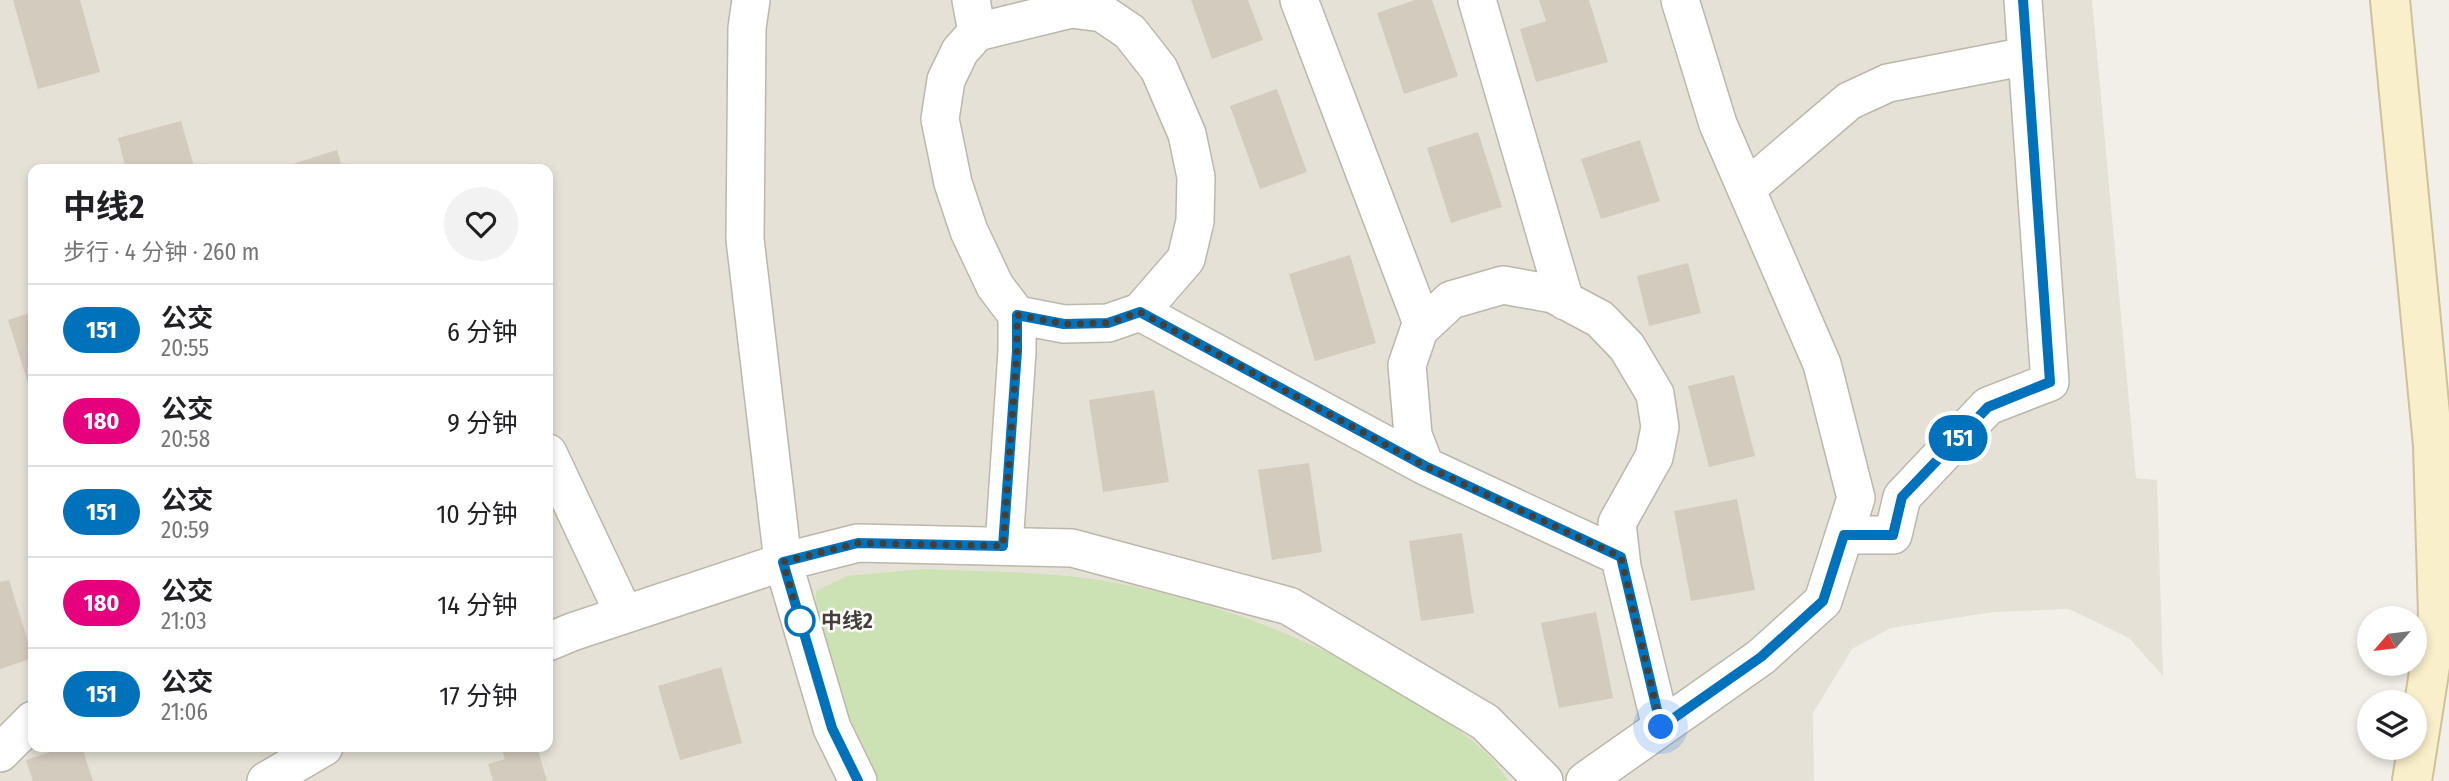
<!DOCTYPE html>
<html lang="zh">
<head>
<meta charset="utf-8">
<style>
  :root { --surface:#fff; --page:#f2f2f2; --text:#202124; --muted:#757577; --line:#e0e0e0 }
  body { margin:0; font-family:"Fira Sans Condensed","Noto Sans SC",sans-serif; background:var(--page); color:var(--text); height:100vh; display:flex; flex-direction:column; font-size:26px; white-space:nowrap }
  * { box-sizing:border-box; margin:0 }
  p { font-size:23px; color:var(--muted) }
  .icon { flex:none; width:38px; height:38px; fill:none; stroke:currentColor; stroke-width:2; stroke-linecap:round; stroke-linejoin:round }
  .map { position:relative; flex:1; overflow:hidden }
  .side { position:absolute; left:28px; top:164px; width:525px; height:588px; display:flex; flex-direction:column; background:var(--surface); border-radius:14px; box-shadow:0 4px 10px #0003 }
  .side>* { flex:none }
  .badge { padding:0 14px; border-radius:23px; font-size:24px; line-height:46px }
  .needle { width:46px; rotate:242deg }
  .fabs { position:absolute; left:2357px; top:606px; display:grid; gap:14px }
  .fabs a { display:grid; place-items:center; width:70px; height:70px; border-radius:50%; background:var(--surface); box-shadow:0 4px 10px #0003; font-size:35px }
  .you { position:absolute; width:35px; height:35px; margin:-18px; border:5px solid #fff; border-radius:50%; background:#1a73e8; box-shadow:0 0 0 10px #1a73e833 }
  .map>.badge { position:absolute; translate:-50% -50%; box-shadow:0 0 0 4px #fff }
  .round { display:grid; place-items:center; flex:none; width:74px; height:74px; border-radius:37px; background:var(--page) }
  .overview { display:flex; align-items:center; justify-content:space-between; height:119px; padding:0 35px }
  h1 { font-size:33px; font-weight:700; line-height:52px }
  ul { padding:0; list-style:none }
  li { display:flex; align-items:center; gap:21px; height:91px; padding:0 35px; border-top:2px solid var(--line) }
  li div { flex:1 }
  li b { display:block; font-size:26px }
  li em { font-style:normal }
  li .badge { min-width:77px; font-weight:700; text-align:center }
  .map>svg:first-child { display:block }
  .residential { fill:#e5e1d6; fill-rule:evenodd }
  .green { fill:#cde2b4 }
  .building { fill:#d3cbbe }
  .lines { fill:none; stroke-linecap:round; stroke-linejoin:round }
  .street-casing { stroke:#bdb7ab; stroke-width:40 }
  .secondary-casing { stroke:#cdc29b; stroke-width:42 }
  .street { stroke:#fff; stroke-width:37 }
  .secondary { stroke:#f9efca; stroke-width:38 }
  .line-casing { stroke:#fff; stroke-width:16 }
  .line { stroke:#0072bc; stroke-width:10 }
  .walk { stroke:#454037; stroke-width:7; stroke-dasharray:0 12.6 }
  .stop-dot { fill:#fff; stroke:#0072bc; stroke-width:3.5 }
  .labels { text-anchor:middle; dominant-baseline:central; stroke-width:5; stroke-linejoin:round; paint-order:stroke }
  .stop-label { font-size:21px; font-weight:bold; fill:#454037; stroke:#fff; text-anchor:start }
</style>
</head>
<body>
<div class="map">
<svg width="2449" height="781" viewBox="0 0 2449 781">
  <rect width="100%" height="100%" fill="#f2efe8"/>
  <path class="residential" d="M0,0H2092L2136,478L2157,480L2163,676L2129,638L2069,609L1993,612L1891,628L1852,649L1813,713L1814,781H0ZM33,170H548V747H33Z"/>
  <path class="green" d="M924,569C983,572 1047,571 1105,581C1212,600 1315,638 1407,697C1435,714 1466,732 1489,756C1497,763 1502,773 1509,781H876C853,744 820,667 816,624C815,613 816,602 816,591L847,576Z"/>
  <path class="building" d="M13,0H80L100,72L38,89Z
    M1191,0H1248L1263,40L1212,59Z
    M1415,0H1432L1458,76L1404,94L1377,13Z
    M1539,0H1589L1608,62L1536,82L1520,29L1546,21Z
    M1277,89L1307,172L1260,189L1230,106Z
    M181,121L195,170H126L118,138Z
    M1478,132L1502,207L1451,223L1427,148Z
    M1640,140L1660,201L1601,219L1581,159Z
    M337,150L343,170H284L283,167Z
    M1350,255L1376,343L1315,361L1289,274Z
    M1688,263L1701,313L1649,326L1637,276Z
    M33,312V399L8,320Z
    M1734,375L1755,456L1709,467L1688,386Z
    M1154,390L1169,482L1103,492L1089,400Z
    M1309,463L1322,552L1272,560L1258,470Z
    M1737,499L1755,590L1691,601L1674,511Z
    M1462,533L1474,613L1421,621L1409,541Z
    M9,580L33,658L0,669V582Z
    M1596,612L1613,698L1559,708L1541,623Z
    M721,667L742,743L680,760L658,686Z
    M65,747H82L93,781H33L26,760Z
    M501,747H537L547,781H493L488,764L505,759Z"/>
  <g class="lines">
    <defs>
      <path id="street" d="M751,0L747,28L745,239L783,562L832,728L858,781
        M971,0L977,32
        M1299,0L1423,326
        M1477,0L1565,301
        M1746,189L1849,101L1888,83L2027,56
        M1140,312L1425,466L1621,557
        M548,453L624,614
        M1425,466L1413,435L1407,365L1419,330L1451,300L1503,285L1553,294L1600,319L1627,347L1655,394L1660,427L1654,457L1617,523L1622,567L1661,727
        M1844,535H1893L1902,497L1988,406L2050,382L2023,0
        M1004,546L1017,351V315L995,286L969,231L953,183L940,119L946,80L960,51L977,32L1071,9L1102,13L1130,32L1159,69L1187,134L1196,177L1195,221L1186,259L1140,312L1108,323L1064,324L1017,315
        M548,642L572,632L783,562L858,543L1072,548L1289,606L1485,722L1544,781
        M0,753L33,720
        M266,781L324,747
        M1585,781L1761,657L1823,601L1856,498L1822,364L1718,124L1680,0"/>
      <path id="secondary" d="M2390,0L2433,445L2438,615L2412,781"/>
    </defs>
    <use href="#street" class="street-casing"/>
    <use href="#secondary" class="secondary-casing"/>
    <use href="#street" class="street"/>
    <use href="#secondary" class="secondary"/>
  </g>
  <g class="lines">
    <defs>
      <path id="line" d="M858,781L832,728L783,562L858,543L1003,546L1017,351V315L1064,324L1108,323L1140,312L1425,466L1621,557L1661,727L1761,657L1823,601L1844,535H1893L1902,497L1988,407L2050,382L2023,0"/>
    </defs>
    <use href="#line" class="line-casing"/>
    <use href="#line" class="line"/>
    <path class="walk" d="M800,621L783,562L858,543L1003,546L1017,351V315L1064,324L1108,323L1140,312L1425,466L1621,557L1661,727"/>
  </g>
  <circle class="stop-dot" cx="800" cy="621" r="14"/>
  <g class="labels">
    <g class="stop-label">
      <text x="821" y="621">中线2</text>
    </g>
  </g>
</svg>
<div class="fabs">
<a><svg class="needle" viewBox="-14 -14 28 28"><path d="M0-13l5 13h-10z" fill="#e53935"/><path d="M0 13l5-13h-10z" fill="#757577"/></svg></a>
<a><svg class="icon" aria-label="layers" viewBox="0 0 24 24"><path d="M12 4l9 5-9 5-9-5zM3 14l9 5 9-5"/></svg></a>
</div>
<div class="you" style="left:1661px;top:727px"></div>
<b class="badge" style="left:1958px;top:438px;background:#0072bc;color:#fff">151</b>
<section class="side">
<div class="overview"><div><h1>中线2</h1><p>步行 · 4 分钟 · 260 m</p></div><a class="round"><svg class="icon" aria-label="heart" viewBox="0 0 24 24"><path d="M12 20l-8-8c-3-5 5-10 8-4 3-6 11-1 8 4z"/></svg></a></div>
<ul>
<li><span class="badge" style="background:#0072bc;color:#fff">151</span><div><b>公交</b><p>20:55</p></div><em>6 分钟</em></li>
<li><span class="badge" style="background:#e6007e;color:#fff">180</span><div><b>公交</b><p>20:58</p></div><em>9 分钟</em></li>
<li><span class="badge" style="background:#0072bc;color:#fff">151</span><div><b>公交</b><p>20:59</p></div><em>10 分钟</em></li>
<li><span class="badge" style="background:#e6007e;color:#fff">180</span><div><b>公交</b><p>21:03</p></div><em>14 分钟</em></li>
<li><span class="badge" style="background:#0072bc;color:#fff">151</span><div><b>公交</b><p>21:06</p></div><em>17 分钟</em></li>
</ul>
</section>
</div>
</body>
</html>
